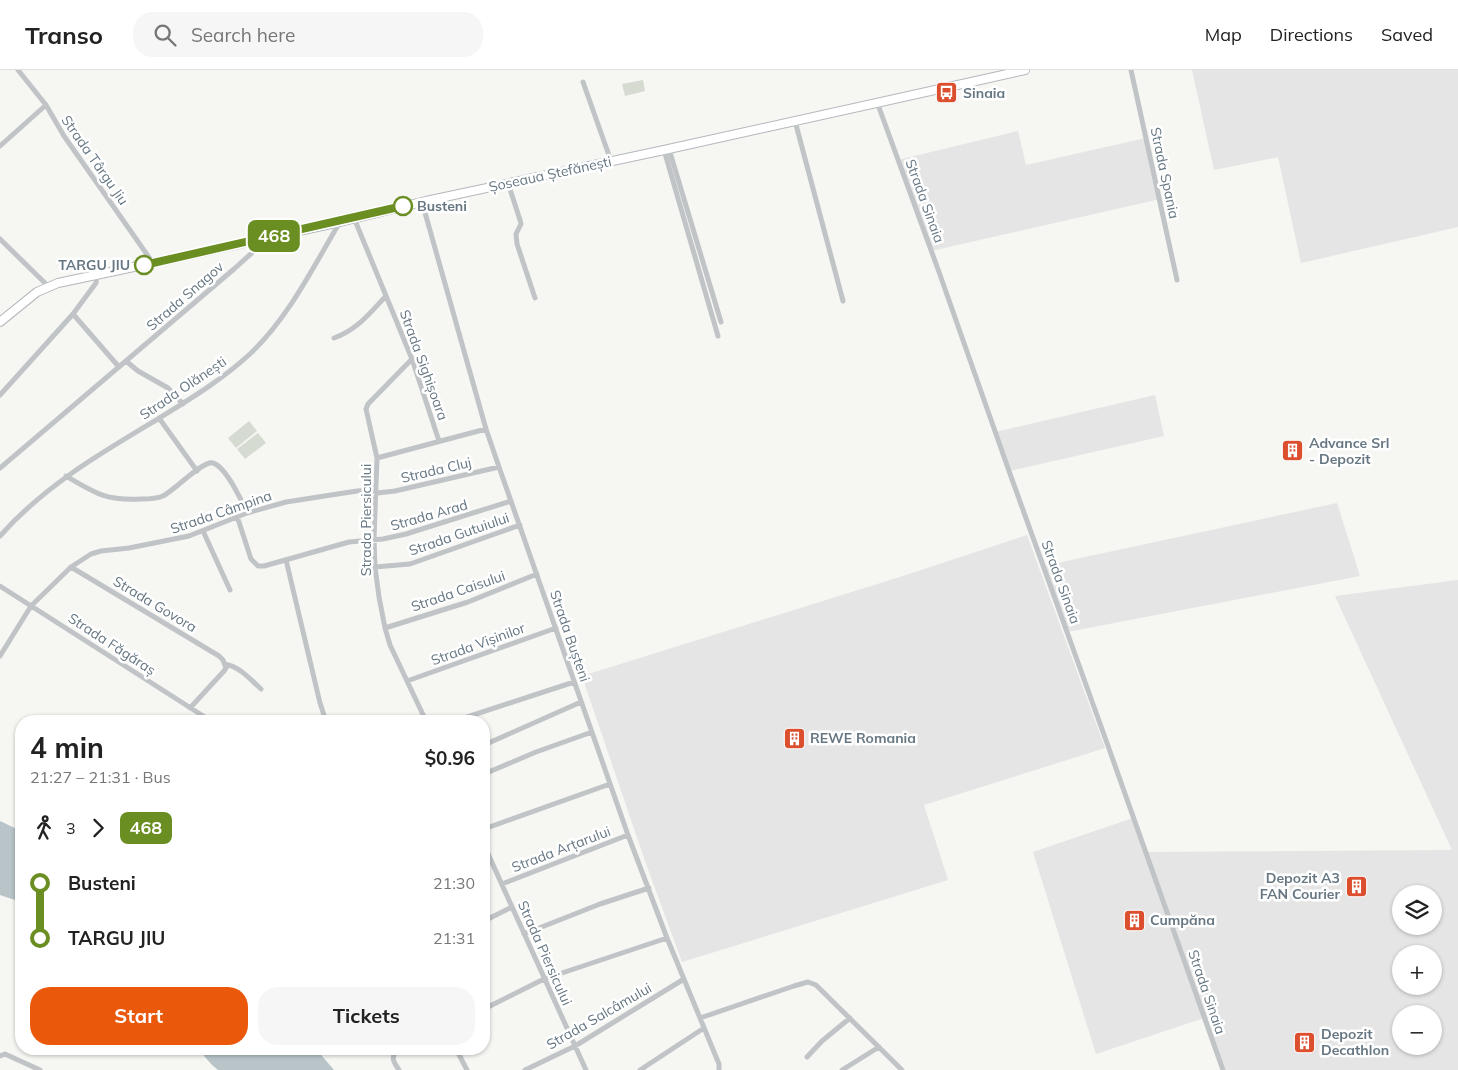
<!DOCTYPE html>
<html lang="en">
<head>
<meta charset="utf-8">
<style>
  :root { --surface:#fff; --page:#f6f6f6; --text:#222; --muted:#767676; --line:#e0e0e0; --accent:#ea580c }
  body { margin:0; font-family:Mulish,sans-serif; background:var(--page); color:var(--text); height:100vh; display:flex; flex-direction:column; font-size:19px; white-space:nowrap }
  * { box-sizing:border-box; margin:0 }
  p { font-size:16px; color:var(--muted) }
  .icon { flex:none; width:28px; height:28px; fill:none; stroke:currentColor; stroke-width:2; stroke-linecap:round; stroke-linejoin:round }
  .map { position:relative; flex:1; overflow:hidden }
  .details { position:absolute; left:15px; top:645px; width:475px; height:340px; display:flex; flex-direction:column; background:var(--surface); border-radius:20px; box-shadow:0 1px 4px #0004 }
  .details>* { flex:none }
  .badge { padding:0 10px; border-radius:8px; font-size:18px; line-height:32px }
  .controls { position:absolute; left:1392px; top:815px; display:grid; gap:10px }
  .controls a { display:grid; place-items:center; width:50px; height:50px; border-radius:50%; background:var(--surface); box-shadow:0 1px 4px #0004; font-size:25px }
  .map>.badge { position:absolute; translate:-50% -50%; box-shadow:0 0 0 2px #fff }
  .legs { display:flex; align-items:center; gap:8px; height:55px; padding:0 15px; font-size:16px }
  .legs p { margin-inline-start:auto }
  .headline { display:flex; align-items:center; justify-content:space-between; height:85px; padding:0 15px }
  h1 { font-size:28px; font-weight:700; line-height:38px }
  .primary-button { display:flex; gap:10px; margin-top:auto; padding:10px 15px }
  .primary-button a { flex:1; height:58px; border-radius:20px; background:var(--accent); color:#fff; font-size:20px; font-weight:700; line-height:58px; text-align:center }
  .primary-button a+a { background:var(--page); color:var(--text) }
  ul { padding:0 15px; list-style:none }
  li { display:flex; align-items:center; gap:18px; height:55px; font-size:19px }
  li i { display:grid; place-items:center; width:8px; height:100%; margin:0 6px; background:currentColor }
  li i::after { content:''; width:12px; height:12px; margin:-6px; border:4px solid; border-radius:50%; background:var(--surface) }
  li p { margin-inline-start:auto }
  li:first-child i { background:linear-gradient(#0000 50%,currentColor 0) }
  li:last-child i { background:linear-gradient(currentColor 50%,#0000 0) }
  header { display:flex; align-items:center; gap:30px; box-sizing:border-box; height:70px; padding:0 25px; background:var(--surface); border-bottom:1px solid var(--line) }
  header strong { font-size:24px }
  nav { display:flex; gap:28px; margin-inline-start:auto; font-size:18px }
  .search { width:350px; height:45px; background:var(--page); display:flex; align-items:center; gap:12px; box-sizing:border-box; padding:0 18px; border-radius:20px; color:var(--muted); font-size:19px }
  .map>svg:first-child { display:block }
  .built { fill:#e4e5e4; fill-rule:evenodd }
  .green { fill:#d6dbd2 }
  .water { fill:#b8c4c8 }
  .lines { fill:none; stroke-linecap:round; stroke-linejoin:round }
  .secondary-casing { stroke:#b2b8bc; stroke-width:10 }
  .street { stroke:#c0c4c7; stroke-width:5 }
  .secondary { stroke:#fff; stroke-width:8 }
  .line-1-casing { stroke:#fff; stroke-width:11 }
  .line-1 { stroke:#6b8e23; stroke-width:8 }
  .stop-1-dot { fill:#fff; stroke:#6b8e23; stroke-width:2.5 }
  .labels { text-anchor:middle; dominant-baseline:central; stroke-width:5; stroke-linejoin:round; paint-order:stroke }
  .poi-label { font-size:14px; font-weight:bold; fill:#667783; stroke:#fff; text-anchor:start }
  .street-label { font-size:14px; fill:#667783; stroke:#fff }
  .stop-label { font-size:14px; font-weight:bold; fill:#667783; stroke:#fff; text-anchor:start }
</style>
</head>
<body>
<header>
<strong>Transo</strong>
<div class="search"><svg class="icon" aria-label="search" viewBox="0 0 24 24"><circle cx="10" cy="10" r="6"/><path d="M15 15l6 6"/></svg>Search here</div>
<nav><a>Map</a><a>Directions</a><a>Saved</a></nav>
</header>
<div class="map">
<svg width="1458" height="1000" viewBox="0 0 1458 1000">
  <rect width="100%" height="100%" fill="#f6f6f3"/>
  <path class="built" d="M1192,0H1458V157L1301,193L1278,87L1214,100Z
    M1018,61L1026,95L1146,68L1160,129L931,181L898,90Z
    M1155,325L1164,366L1009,401L995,362Z
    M1337,433L1360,506L1067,562L1043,496Z
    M1027,465L1105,678L924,735L948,810L682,892L645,791L582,606L903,506Z
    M1458,510V1000H1223L1204,948L1096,984L1033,782L1133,748L1146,782L1452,780L1335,526ZM1401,824H1434V856H1401ZM1401,884H1434V916H1401ZM1401,944H1434V976H1401Z"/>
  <path class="green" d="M643,10L645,21L625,26L622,14Z
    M249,351L257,361L236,378L228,368Z
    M258,363L266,373L245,389L237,379Z"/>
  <path class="water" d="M0,751L21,761V832L0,825Z
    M198,979H316L334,1000H218L212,995Z"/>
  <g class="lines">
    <defs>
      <path id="secondary" d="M0,252L37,222L58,213L143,195L340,152L426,131L664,80L1025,0"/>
    </defs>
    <use href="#secondary" class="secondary-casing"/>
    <path class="street" d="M18,0L46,35L64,66L153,193
      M1131,0L1177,210
      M583,12L611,91
      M877,32L939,202L1009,401L1107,673L1223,1000
      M795,51L843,231
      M0,76L46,35
      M669,79L721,252
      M664,80L718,266
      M508,113L520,150L521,154L516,164L517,174L535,228
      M422,132L486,359L499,397L628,765L667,868L719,994V1000
      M354,148L412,289L439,371
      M0,169L48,216
      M73,244L119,297
      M334,268C357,260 370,243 386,226
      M412,289L368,334L366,339L377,388L374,469L375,497L379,527L385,558L390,575L426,651
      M126,291L138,301L168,318L183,334
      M0,325L73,244L93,217L96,213L97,204
      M159,348L197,401
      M377,388L486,359
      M0,398L234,199L254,181L262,169
      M66,406C95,423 106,431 141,429C148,429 156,429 163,426C175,420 203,390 213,393C226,397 242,431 247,443
      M237,446L251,489L258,496H264L349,472L383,469L406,464L511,431
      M203,461L230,520
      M0,466C44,416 101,383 158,349C190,329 222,310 251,283C289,247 313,197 340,152
      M286,490L320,633L326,651
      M71,497L219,586L223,590L226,598L224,601L190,638
      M375,497L410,494L520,455
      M0,516L211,651
      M385,558L468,532L537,504
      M0,586L31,536L71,497L91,484L101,481L129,478L189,466L247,443L286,432L357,421L369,420L377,423L395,421L499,397
      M225,594C240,597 250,609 261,619
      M407,611L556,558
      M455,651L574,612
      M484,675L581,632
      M484,704L536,682L592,662
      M484,759L610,714
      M484,775L586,1000
      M502,814L628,765
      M484,851L512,837
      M524,864L600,834L649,818
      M484,939L544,909L667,868
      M700,948L794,916L808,912L816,915L902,1000
      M456,979L467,1000
      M397,980C390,988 394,992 399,1000
      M0,986L5,984L40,1000
      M807,987L822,971L850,948
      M525,1000L575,976L684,909
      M640,1000L704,958
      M842,1000L879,977"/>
    <use href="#secondary" class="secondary"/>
  </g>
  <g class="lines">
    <defs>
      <path id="line-1" d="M144,195L403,136"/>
    </defs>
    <use href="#line-1" class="line-1-casing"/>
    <use href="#line-1" class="line-1"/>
  </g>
  <defs>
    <symbol id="bus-square" viewBox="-11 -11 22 22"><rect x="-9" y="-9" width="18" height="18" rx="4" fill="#db4f2e" stroke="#fff"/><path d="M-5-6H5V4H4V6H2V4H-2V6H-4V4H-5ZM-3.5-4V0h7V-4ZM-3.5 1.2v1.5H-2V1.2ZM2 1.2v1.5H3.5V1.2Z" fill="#fff"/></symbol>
    <symbol id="building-square" viewBox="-11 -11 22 22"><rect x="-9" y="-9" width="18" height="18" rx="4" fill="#db4f2e" stroke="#fff"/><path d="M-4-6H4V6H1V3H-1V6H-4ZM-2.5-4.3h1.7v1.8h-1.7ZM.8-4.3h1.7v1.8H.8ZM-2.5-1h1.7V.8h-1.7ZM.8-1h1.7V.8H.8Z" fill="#fff"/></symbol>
  </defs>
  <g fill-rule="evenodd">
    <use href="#bus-square" x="934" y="10" width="25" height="25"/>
    <use href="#building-square" x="1280" y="368" width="25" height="25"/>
    <use href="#building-square" x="782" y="656" width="25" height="25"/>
    <use href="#building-square" x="1344" y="804" width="25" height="25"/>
    <use href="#building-square" x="1122" y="838" width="25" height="25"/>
    <use href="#building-square" x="1292" y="960" width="25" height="25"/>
  </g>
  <g class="stop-1-dot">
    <circle cx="403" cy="136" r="9"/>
    <circle cx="144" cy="195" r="9"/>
  </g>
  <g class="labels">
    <g class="poi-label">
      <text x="963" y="23">Sinaia</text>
      <text x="1309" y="373">Advance Srl<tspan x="1309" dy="16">- Depozit</tspan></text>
      <text x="810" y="668">REWE Romania</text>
      <text x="1340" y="808" text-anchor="end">Depozit A3<tspan x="1340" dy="16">FAN Courier</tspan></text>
      <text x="1150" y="850">Cumpăna</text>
      <text x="1321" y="964">Depozit<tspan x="1321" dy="16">Decathlon</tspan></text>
    </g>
    <g class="street-label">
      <text transform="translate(95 90) rotate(55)">Strada Târgu Jiu</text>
      <text transform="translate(1165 103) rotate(78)">Strada Spania</text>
      <text transform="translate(550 104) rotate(-12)">Șoseaua Ștefănești</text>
      <text transform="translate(925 131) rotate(70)">Strada Sinaia</text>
      <text transform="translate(185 226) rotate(-41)">Strada Snagov</text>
      <text transform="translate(424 295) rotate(70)">Strada Sighișoara</text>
      <text transform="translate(183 318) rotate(-34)">Strada Olănești</text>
      <text transform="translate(436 400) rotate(-13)">Strada Cluj</text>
      <text transform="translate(221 442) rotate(-19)">Strada Câmpina</text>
      <text transform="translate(429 445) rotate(-16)">Strada Arad</text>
      <text transform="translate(366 450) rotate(-90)">Strada Piersicului</text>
      <text transform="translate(459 464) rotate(-19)">Strada Gutuiului</text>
      <text transform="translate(1061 512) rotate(70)">Strada Sinaia</text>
      <text transform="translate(458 521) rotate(-19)">Strada Caisului</text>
      <text transform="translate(155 534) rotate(31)">Strada Govora</text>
      <text transform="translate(570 566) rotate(71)">Strada Bușteni</text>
      <text transform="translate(112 574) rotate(33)">Strada Făgăraș</text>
      <text transform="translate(478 574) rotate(-20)">Strada Vișinilor</text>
      <text transform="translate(561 779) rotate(-21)">Strada Arțarului</text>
      <text transform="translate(545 883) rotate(66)">Strada Piersicului</text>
      <text transform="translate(1207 922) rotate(71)">Strada Sinaia</text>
      <text transform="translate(599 946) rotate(-30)">Strada Salcâmului</text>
    </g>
    <g class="stop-label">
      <text x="417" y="136">Busteni</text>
      <text x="130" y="195" text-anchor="end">TARGU JIU</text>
    </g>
  </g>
</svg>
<div class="controls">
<a><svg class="icon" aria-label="layers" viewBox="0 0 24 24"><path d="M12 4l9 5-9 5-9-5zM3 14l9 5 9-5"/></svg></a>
<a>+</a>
<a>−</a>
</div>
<b class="badge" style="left:274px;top:166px;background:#6b8e23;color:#fff">468</b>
<section class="details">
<div class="headline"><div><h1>4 min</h1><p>21:27 – 21:31 · Bus</p></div><b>$0.96</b></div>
<div class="legs"><svg class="icon" aria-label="walk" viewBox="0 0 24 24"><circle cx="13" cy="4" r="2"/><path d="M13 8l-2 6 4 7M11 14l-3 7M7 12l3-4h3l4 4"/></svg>3<svg class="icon" aria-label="forward" viewBox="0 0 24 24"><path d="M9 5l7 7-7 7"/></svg><b class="badge" style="background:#6b8e23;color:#fff">468</b></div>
<ul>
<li><i style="color:#6b8e23"></i><b>Busteni</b><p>21:30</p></li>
<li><i style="color:#6b8e23"></i><b>TARGU JIU</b><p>21:31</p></li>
</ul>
<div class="primary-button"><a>Start</a><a>Tickets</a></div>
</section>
</div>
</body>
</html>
